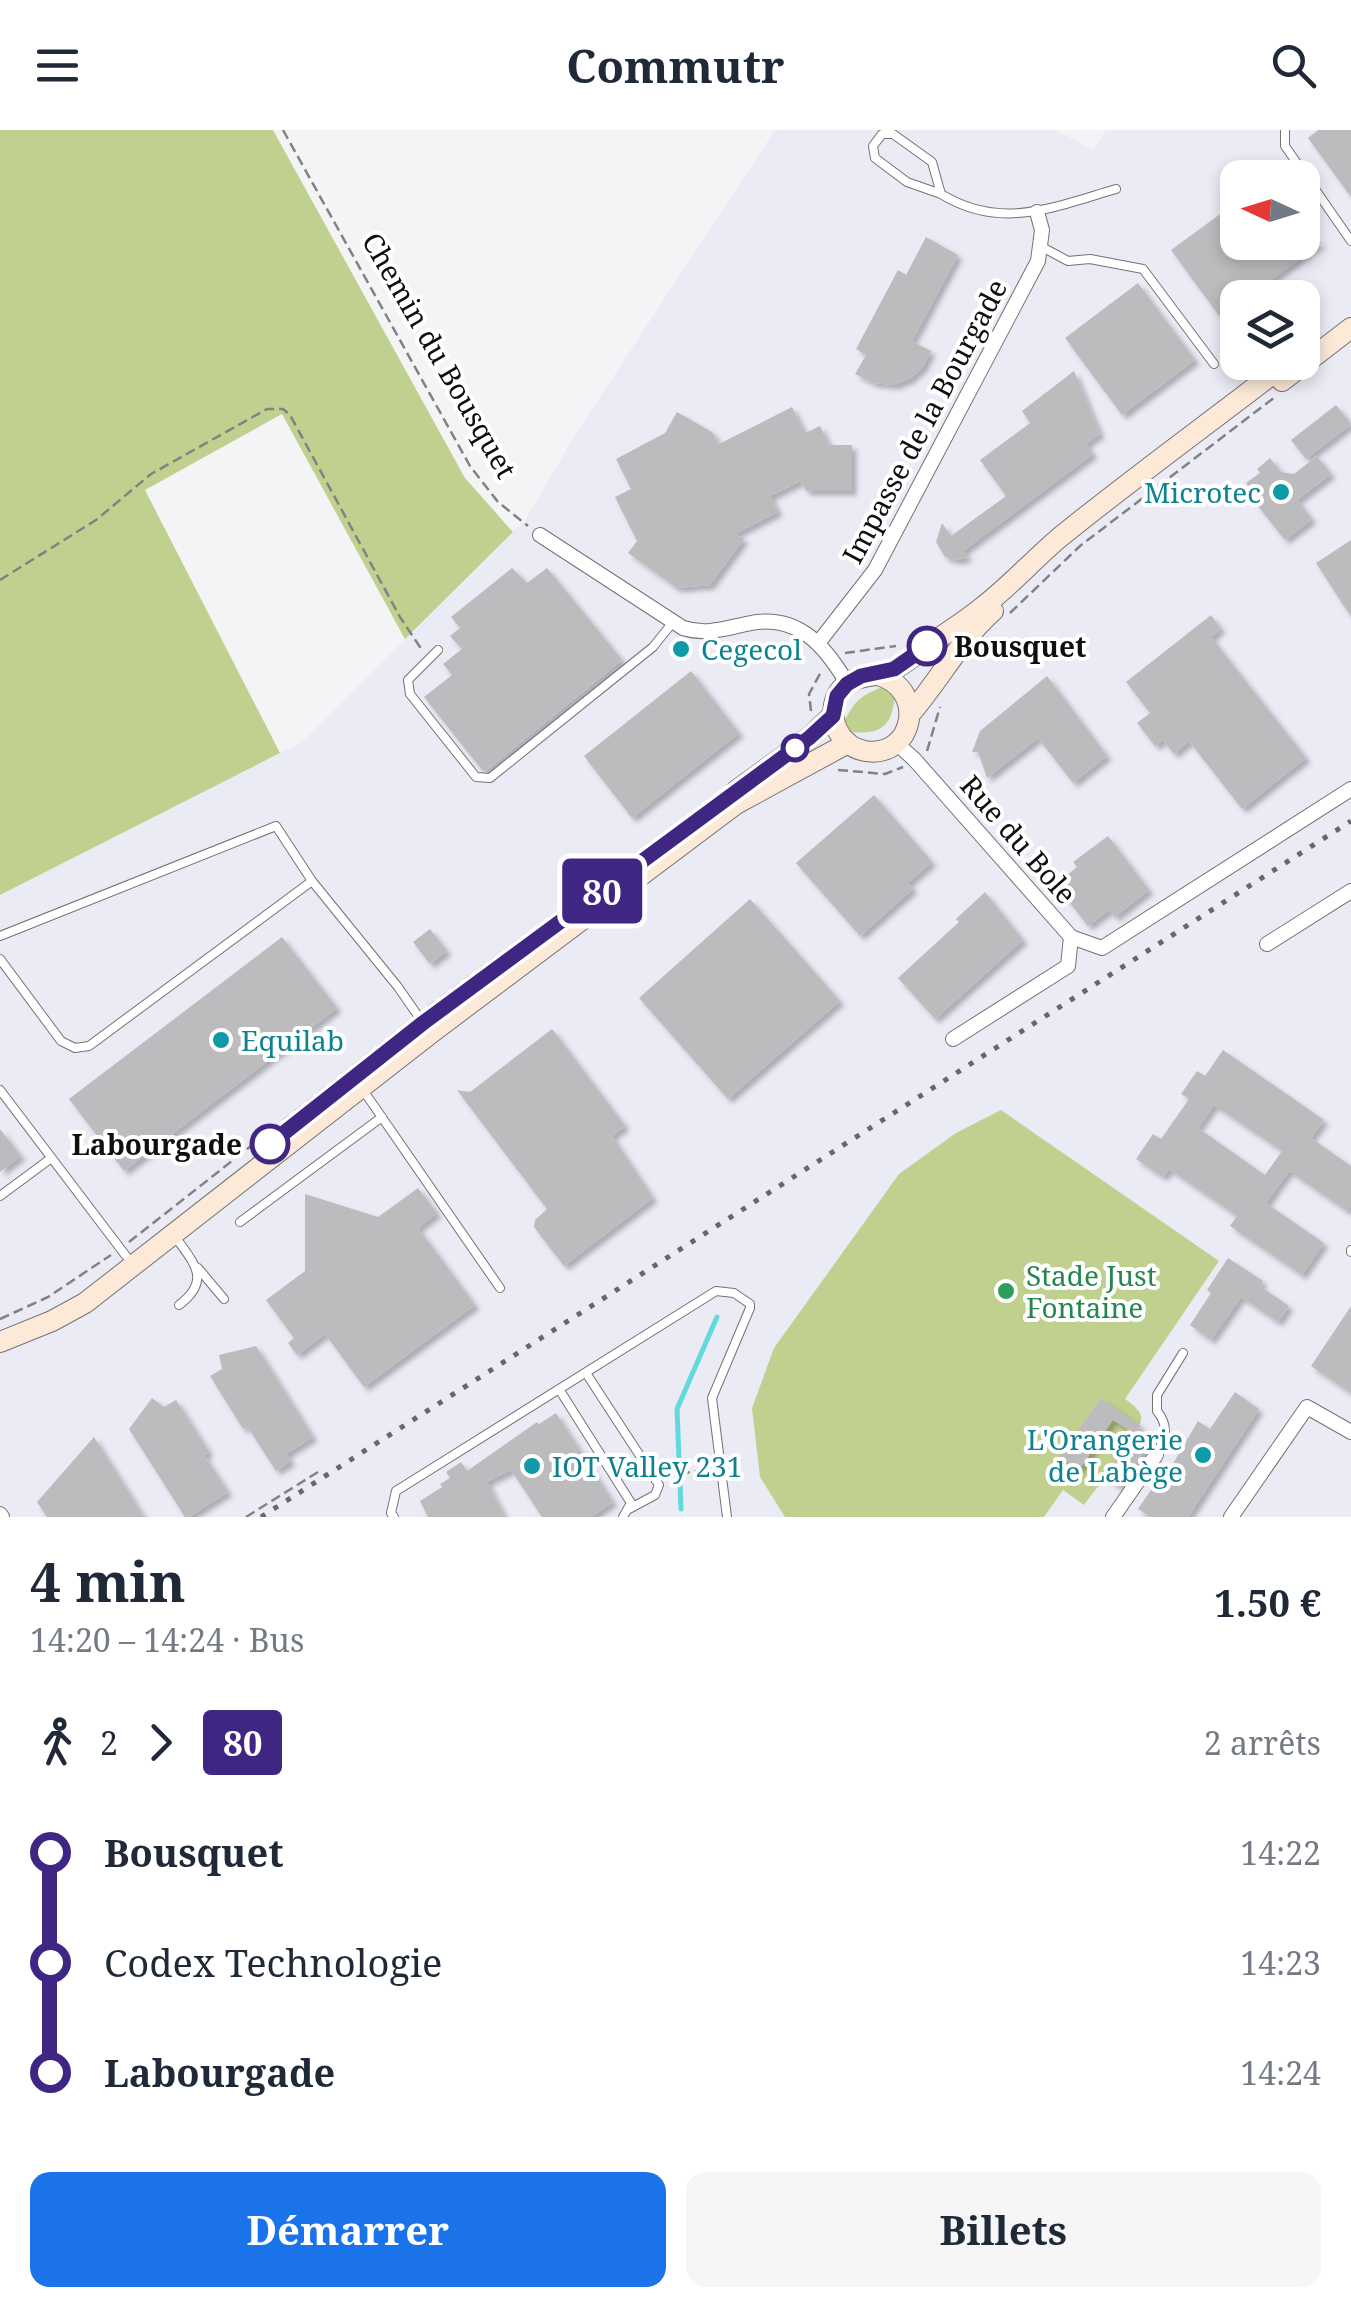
<!DOCTYPE html>
<html lang="fr">
<head>
<meta charset="utf-8">
<style>
  :root { --surface:#fff; --page:#f6f6f7; --text:#1f2937; --muted:#747a83; --accent:#1a73e8 }
  body { margin:0; font-family:"Noto Serif",serif; background:var(--page); color:var(--text); height:100vh; display:flex; flex-direction:column; font-size:38px; white-space:nowrap }
  * { box-sizing:border-box; margin:0 }
  p { font-size:32px; color:var(--muted) }
  .icon { flex:none; width:55px; height:55px; fill:none; stroke:currentColor; stroke-width:2; stroke-linecap:round; stroke-linejoin:round }
  .map { position:relative; height:1387px; overflow:hidden }
  .panel { display:flex; flex-direction:column; background:var(--surface); flex:1 }
  .panel>* { flex:none }
  .badge { padding:0 20px; border-radius:8px; font-size:35px; line-height:65px }
  .needle { width:65px; rotate:274deg }
  .fabs { position:absolute; left:1220px; top:30px; display:grid; gap:20px }
  .fabs a { display:grid; place-items:center; width:100px; height:100px; border-radius:20px; background:var(--surface); box-shadow:0 5px 15px #0003; font-size:50px }
  .map>.badge { position:absolute; translate:-50% -50%; box-shadow:0 0 0 5px #fff }
  .legs { display:flex; align-items:center; gap:15px; height:110px; padding:0 30px; font-size:32px }
  .legs p { margin-inline-start:auto }
  .head { display:flex; align-items:center; justify-content:space-between; height:170px; padding:0 30px }
  h1 { font-size:55px; font-weight:700; line-height:75px }
  .cta { display:flex; gap:20px; margin-top:auto; padding:20px 30px }
  .cta a { flex:1; height:115px; border-radius:20px; background:var(--accent); color:#fff; font-size:40px; font-weight:700; line-height:115px; text-align:center }
  .cta a+a { background:var(--page); color:var(--text) }
  ul { padding:0 30px; list-style:none }
  li { display:flex; align-items:center; gap:35px; height:110px; font-size:38px }
  li i { display:grid; place-items:center; width:15px; height:100%; margin:0 12px; background:currentColor }
  li i::after { content:''; width:25px; height:25px; margin:-12px; border:8px solid; border-radius:50%; background:var(--surface) }
  li p { margin-inline-start:auto }
  li:first-child i { background:linear-gradient(#0000 50%,currentColor 0) }
  li:last-child i { background:linear-gradient(currentColor 50%,#0000 0) }
  header { display:flex; justify-content:space-between; align-items:center; height:130px; padding:0 30px; background:var(--surface); font-size:45px; font-weight:700 }
  .map>svg:first-child { display:block }
  .built { fill:#eaebf5; fill-rule:evenodd }
  .green { fill:#c0d18f }
  .lines { fill:none; stroke-linecap:round; stroke-linejoin:round }
  .stream { stroke:#63d9db; stroke-width:5 }
  .building { fill:#bcbcbe; fill-rule:evenodd; filter:url(#shadow) }
  .service-casing { stroke:#737375; stroke-width:10 }
  .minor-casing { stroke:#737375; stroke-width:16 }
  .secondary-casing { stroke:#737375; stroke-width:22 }
  .path { stroke:#828284; stroke-width:2.5; stroke-dasharray:10 5; stroke-linecap:butt }
  .service { stroke:#fff; stroke-width:8 }
  .minor { stroke:#fff; stroke-width:14 }
  .secondary { stroke:#fce9d7; stroke-width:20 }
  .rail { stroke:#676769; stroke-width:5; stroke-dasharray:5 10; stroke-linecap:butt }
  .line-1-casing { stroke:#fff; stroke-width:22 }
  .line-1 { stroke:#3f2682; stroke-width:15 }
  .culture-dot { fill:#0f9aa8; stroke:#fff; stroke-width:4 }
  .stop-1-dot { fill:#fff; stroke:#3f2682; stroke-width:5 }
  .leisure-dot { fill:#2e9e5b; stroke:#fff; stroke-width:4 }
  .labels { text-anchor:middle; dominant-baseline:central; stroke-width:8; stroke-linejoin:round; paint-order:stroke }
  .street-label { font-size:28px; fill:#0f0f10; stroke:#fff }
  .culture-label { font-size:28px; fill:#0d838f; stroke:#fff; text-anchor:start }
  .stop-label { font-size:28px; font-weight:bold; fill:#0f0f10; stroke:#fff; text-anchor:start }
  .leisure-label { font-size:28px; fill:#27864d; stroke:#fff; text-anchor:start }
</style>
</head>
<body>
<header><svg class="icon" aria-label="menu" viewBox="0 0 24 24"><path d="M4 6h16M4 12h16M4 18h16"/></svg>Commutr<svg class="icon" aria-label="search" viewBox="0 0 24 24"><circle cx="10" cy="10" r="6"/><path d="M15 15l6 6"/></svg></header>
<div class="map">
<svg width="1351" height="1387" viewBox="0 0 1351 1387">
  <defs>
    <filter id="shadow"><feDropShadow dx="4.5" dy="4.5" stdDeviation="2.5" flood-color="#0004"/></filter>
  </defs>
  <rect width="100%" height="100%" fill="#f4f4f6"/>
  <path class="built" d="M775,0H1055L1094,20L1106,0H1351V1387H0V765L302,612L526,389L575,305ZM1238,48H1302V112H1238ZM1238,168H1302V232H1238Z"/>
  <path class="green" d="M0,0H273L465,348L513,402L405,509L282,284L145,360L280,623L0,765Z
    M885,556L895,565C892,596 882,605 851,602L845,590C855,570 863,564 885,556Z
    M1001,980L1219,1131L1125,1269C1130,1273 1139,1278 1141,1286C1144,1304 1095,1359 1084,1375L1063,1360L1044,1387H785L760,1347L752,1278L774,1218L899,1044L956,1003Z"/>
  <g class="lines">
    <path class="stream" d="M681,1379L677,1279L717,1187"/>
  </g>
  <path class="building" d="M1318,0H1351V67L1308,8Z
    M1238,71V112H1302V98L1313,112H1322L1247,168H1238V174L1220,187L1171,120Z
    M926,107L958,125L912,211L931,221L923,237L910,249L894,255L874,253L855,244L866,225L856,219L898,140L906,145Z
    M1138,153L1195,230L1122,285L1065,208Z
    M1074,241L1100,304L1086,314L1093,324L963,421L968,428L955,430L945,427L936,412L942,393L951,406L1006,366L980,330L1030,293L1022,281Z
    M1336,275L1351,294L1306,329L1291,310Z
    M792,277L805,303L820,296L829,315H852V361H806L801,351L770,366L778,382L735,404L744,409L710,455L677,458L628,423L637,411L615,367L631,359L616,329L665,303L677,282L712,302L719,314Z
    M1317,326L1331,344L1297,370L1312,389L1285,410L1257,375L1261,372L1246,353L1260,343L1257,339L1270,328L1281,342L1294,344Z
    M1351,410V487L1316,433Z
    M512,438L527,453L547,438L622,530L487,640H482L424,567L452,545L443,534L462,519L450,506L460,498L451,487Z
    M1211,485L1221,499L1211,507L1306,628L1242,679L1189,611L1174,624L1163,610L1155,616L1137,593L1150,583L1126,552Z
    M691,541L739,603L632,688L584,626Z
    M1047,546L1107,626L1073,653L1038,608L987,648L978,622H972L980,601Z
    M874,665L932,732L908,753L913,759L860,806L796,733Z
    M1108,706L1149,760L1115,787L1109,780L1088,796L1060,760L1071,752L1066,746L1077,737L1073,732Z
    M985,762L1023,810L935,889L898,848L959,792L956,789Z
    M750,769L840,871L728,969L639,868Z
    M430,799L447,821L430,834L413,812Z
    M282,807L337,878L124,1041L69,969Z
    M552,899L625,996L612,1006L653,1068L564,1136L534,1097L535,1090L547,1079L457,960L470,962Z
    M1223,920L1324,990L1311,1008L1351,1036V1075L1347,1081L1289,1041L1266,1073L1324,1113L1302,1145L1230,1096L1237,1086L1169,1039L1163,1047L1136,1029L1153,1004L1161,1009L1189,969L1181,964L1197,941L1205,946ZM1214,975L1282,1021L1265,1045L1198,998Z
    M0,999L21,1026L0,1042Z
    M418,1058L437,1083L418,1098L475,1175L364,1257L325,1204L297,1225L288,1213L294,1208L266,1170L305,1141V1064L378,1087Z
    M1228,1128L1263,1151L1260,1156L1289,1176L1278,1192L1241,1167L1211,1210L1190,1195L1211,1163L1207,1160Z
    M1351,1176V1263L1311,1236Z
    M256,1216L313,1307L286,1324L291,1331L276,1341L247,1296L243,1299L210,1246L222,1239L219,1225Z
    M1235,1262L1259,1279L1188,1387H1151L1138,1379L1168,1335L1171,1337L1198,1291L1210,1299Z
    M152,1268L164,1277L176,1270L209,1322L204,1325L228,1362L189,1387H185L129,1299Z
    M1101,1268L1141,1296L1135,1304L1149,1314L1120,1357L1105,1347L1135,1304L1113,1290L1079,1340L1059,1327Z
    M556,1283L613,1372L591,1387H542L511,1340L487,1352L505,1387H428L420,1371L442,1357L440,1354L450,1348L446,1342L461,1332L467,1341L537,1292L539,1294Z
    M94,1307L144,1387H47L37,1372Z"/>
  <g class="lines">
    <defs>
      <path id="service" d="M1285,0V16L1351,111
        M941,64L907,52L875,28L873,16L882,4H893L932,32L941,64C1001,101 1054,77 1116,59
        M1042,117L1068,131L1090,129L1143,139L1214,234
        M438,520L408,550L410,564L476,647L490,648L653,517L673,492
        M0,806L276,696L312,751L398,857L423,893
        M0,829L61,911L75,918L89,916L312,751
        M0,960L126,1126
        M363,960L500,1158
        M0,1066L50,1029
        M240,1092L382,987
        M176,1108C195,1134 211,1151 179,1175
        M1351,1120V1122
        M198,1138L224,1169
        M586,1243L659,1355L655,1365L629,1379
        M559,1259L631,1373L623,1387
        M1156,1325C1165,1308 1170,1297 1157,1281V1265L1183,1223
        M394,1387L391,1383L396,1361L716,1161L734,1163L750,1174V1178L712,1268L727,1387"/>
      <path id="minor" d="M540,405L683,498C706,505 723,499 746,494C796,482 824,514 847,553
        M819,512L875,440L1038,131L1042,100L1037,82
        M896,613L914,629L1071,807L1068,836L953,909
        M1071,807L1102,818L1351,659
        M1267,814L1351,761
        M0,1384L2,1387
        M1113,1387L1156,1325
        M1231,1387L1307,1277L1351,1302"/>
      <path id="secondary" d="M1282,251L1351,198
        M878,545C928,559 914,629 865,621C838,616 825,585 839,562C853,542 874,549 893,540C906,533 918,522 931,514C947,502 964,492 980,479C1008,458 1032,431 1059,408C1134,347 1212,291 1288,232
        M910,584C939,551 960,510 993,481
        M736,661L809,608L833,585
        M0,1212L52,1191L85,1173L431,903L736,674L848,613"/>
    </defs>
    <use href="#service" class="service-casing"/>
    <use href="#minor" class="minor-casing"/>
    <use href="#secondary" class="secondary-casing"/>
    <path class="path" d="M283,0L470,336L498,372L528,396
      M0,450L96,390L151,344L267,279H283L290,285L400,487L422,520
      M1010,483L1080,416L1275,267
      M845,523L896,516
      M811,581L809,564L821,542
      M927,621L940,577
      M838,640L885,644L903,637
      M428,877L716,665
      M129,1112L410,891
      M0,1189L48,1167L111,1125
      M665,1346L711,1339
      M246,1387L318,1342"/>
    <use href="#service" class="service"/>
    <use href="#minor" class="minor"/>
    <use href="#secondary" class="secondary"/>
    <path class="rail" d="M261,1387L1351,691"/>
  </g>
  <g class="lines">
    <defs>
      <path id="line-1" d="M270,1014L423,893L809,608L833,586L837,566L847,554L861,546L894,539L927,516"/>
    </defs>
    <use href="#line-1" class="line-1-casing"/>
    <use href="#line-1" class="line-1"/>
  </g>
  <g class="culture-dot">
    <circle cx="1281" cy="362" r="10"/>
    <circle cx="681" cy="519" r="10"/>
    <circle cx="221" cy="910" r="10"/>
    <circle cx="1203" cy="1325" r="10"/>
    <circle cx="532" cy="1336" r="10"/>
  </g>
  <g class="stop-1-dot">
    <circle cx="927" cy="516" r="18"/>
    <circle cx="795" cy="618" r="12"/>
    <circle cx="270" cy="1014" r="18"/>
  </g>
  <circle class="leisure-dot" cx="1006" cy="1161" r="10"/>
  <g class="labels">
    <g class="street-label">
      <text transform="translate(440 225) rotate(60)">Chemin du Bousquet</text>
      <text transform="translate(924 291) rotate(-62)">Impasse de la Bourgade</text>
      <text transform="translate(1019 709) rotate(49)">Rue du Bole</text>
    </g>
    <g class="culture-label">
      <text x="1261" y="362" text-anchor="end">Microtec</text>
      <text x="701" y="519">Cegecol</text>
      <text x="241" y="910">Equilab</text>
      <text x="1183" y="1309" text-anchor="end">L'Orangerie<tspan x="1183" dy="32">de Labège</tspan></text>
      <text x="552" y="1336">IOT Valley 231</text>
    </g>
    <g class="stop-label">
      <text x="954" y="516">Bousquet</text>
      <text x="242" y="1014" text-anchor="end">Labourgade</text>
    </g>
    <g class="leisure-label">
      <text x="1026" y="1145">Stade Just<tspan x="1026" dy="32">Fontaine</tspan></text>
    </g>
  </g>
</svg>
<div class="fabs">
<a><svg class="needle" viewBox="-14 -14 28 28"><path d="M0-13l5 13h-10z" fill="#e53935"/><path d="M0 13l5-13h-10z" fill="#747a83"/></svg></a>
<a><svg class="icon" aria-label="layers" viewBox="0 0 24 24"><path d="M12 4l9 5-9 5-9-5zM3 14l9 5 9-5"/></svg></a>
</div>
<b class="badge" style="left:602px;top:761px;background:#3f2682;color:#fff">80</b>
</div>
<section class="panel">
<div class="head"><div><h1>4 min</h1><p>14:20 – 14:24 · Bus</p></div><b>1.50 €</b></div>
<div class="legs"><svg class="icon" aria-label="walk" viewBox="0 0 24 24"><circle cx="13" cy="4" r="2"/><path d="M13 8l-2 6 4 7M11 14l-3 7M7 12l3-4h3l4 4"/></svg>2<svg class="icon" aria-label="forward" viewBox="0 0 24 24"><path d="M9 5l7 7-7 7"/></svg><b class="badge" style="background:#3f2682;color:#fff">80</b><p>2 arrêts</p></div>
<ul>
<li><i style="color:#3f2682"></i><b>Bousquet</b><p>14:22</p></li>
<li><i style="color:#3f2682"></i><span>Codex Technologie</span><p>14:23</p></li>
<li><i style="color:#3f2682"></i><b>Labourgade</b><p>14:24</p></li>
</ul>
<div class="cta"><a>Démarrer</a><a>Billets</a></div>
</section>
</body>
</html>
